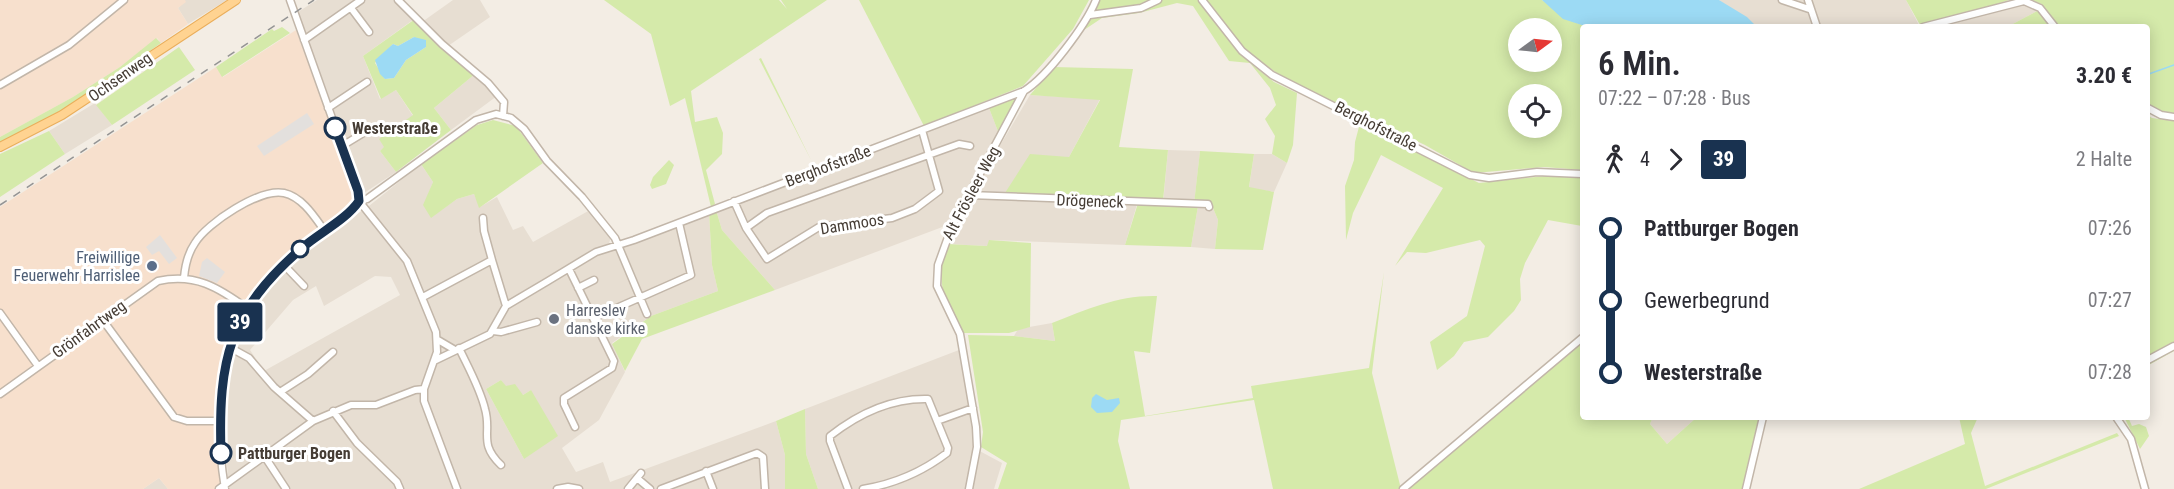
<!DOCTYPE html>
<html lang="de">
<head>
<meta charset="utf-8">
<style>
  :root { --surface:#fff; --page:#f2f2f3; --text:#2b2b33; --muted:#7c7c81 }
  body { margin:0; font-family:"Roboto Condensed",sans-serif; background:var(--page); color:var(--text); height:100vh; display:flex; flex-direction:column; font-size:22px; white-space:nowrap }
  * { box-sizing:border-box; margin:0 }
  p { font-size:20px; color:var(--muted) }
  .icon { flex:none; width:33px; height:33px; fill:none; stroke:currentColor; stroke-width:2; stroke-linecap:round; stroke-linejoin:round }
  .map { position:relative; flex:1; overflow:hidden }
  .drawer { position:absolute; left:1580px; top:24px; width:570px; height:396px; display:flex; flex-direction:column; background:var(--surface); border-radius:6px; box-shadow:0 3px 15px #0003 }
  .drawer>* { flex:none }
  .badge { padding:0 12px; border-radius:4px; font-size:21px; line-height:39px }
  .needle { width:39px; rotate:75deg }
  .fabs { position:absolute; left:1508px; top:18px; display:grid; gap:12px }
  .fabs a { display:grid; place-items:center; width:54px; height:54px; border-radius:50%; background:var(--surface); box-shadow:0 3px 15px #0003; font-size:30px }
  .map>.badge { position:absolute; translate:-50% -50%; box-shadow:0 0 0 3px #fff }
  .legs { display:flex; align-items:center; gap:9px; height:66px; padding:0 18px; font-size:20px }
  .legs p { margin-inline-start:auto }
  .headline { display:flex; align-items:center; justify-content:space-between; height:102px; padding:0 18px }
  h1 { font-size:33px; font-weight:600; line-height:45px }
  ul { padding:0 18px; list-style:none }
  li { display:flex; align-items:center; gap:21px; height:72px; font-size:22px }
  li i { display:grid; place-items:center; width:9px; height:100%; margin:0 8px; background:currentColor }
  li i::after { content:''; width:15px; height:15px; margin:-8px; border:4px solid; border-radius:50%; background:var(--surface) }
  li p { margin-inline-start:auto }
  li:first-child i { background:linear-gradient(#0000 50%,currentColor 0) }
  li:last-child i { background:linear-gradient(currentColor 50%,#0000 0) }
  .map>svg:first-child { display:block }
  .residential { fill:#e7ded2; fill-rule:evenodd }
  .commercial { fill:#f7e0cd }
  .green { fill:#d5eaaa; fill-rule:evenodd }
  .parking { fill:#e3e0dd }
  .water { fill:#9cdaf4 }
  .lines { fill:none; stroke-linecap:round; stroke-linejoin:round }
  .stream { stroke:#9cdaf4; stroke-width:1.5 }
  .minor-casing { stroke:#c2b6a9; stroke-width:9 }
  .major-casing { stroke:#eaae5b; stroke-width:10 }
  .minor { stroke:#fff; stroke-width:6 }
  .major { stroke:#ffd391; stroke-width:8 }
  .rail { stroke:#949494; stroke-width:1.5; stroke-dasharray:8 8; stroke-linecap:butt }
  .line-1-casing { stroke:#fff; stroke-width:14 }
  .line-1 { stroke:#193250; stroke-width:9 }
  .stop-1-dot { fill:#fff; stroke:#193250; stroke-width:3 }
  .service-dot { fill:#5c6f8a; stroke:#fff; stroke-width:2 }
  .worship-dot { fill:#6b7280; stroke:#fff; stroke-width:2 }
  .labels { text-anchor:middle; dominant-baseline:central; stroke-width:6; stroke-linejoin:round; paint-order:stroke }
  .street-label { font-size:16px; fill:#453c34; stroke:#fff }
  .stop-label { font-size:16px; font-weight:bold; fill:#453c34; stroke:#fff; text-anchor:start }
  .service-label { font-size:16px; fill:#4e5e75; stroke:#fff; text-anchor:end }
  .worship-label { font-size:16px; fill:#5b616d; stroke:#fff; text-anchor:start }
</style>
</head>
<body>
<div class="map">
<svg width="2174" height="489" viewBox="0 0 2174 489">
  <rect width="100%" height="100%" fill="#f3ede4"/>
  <path class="residential" d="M185,0H227L188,24L178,8Z
    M317,0H402L417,17L363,56L380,99L396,90L413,116L380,139L385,147L380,151L396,172L364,193L298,12Z
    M453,0H480L490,17L448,46L422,22Z
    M1719,0H1906L1920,27H1757Z
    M2024,4L2039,10L2007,27H1949L1947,24L1986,11Z
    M475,74L497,96L451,130L434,108Z
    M1030,95L1100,99L1069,157L1138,201L1125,245L990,240L988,246L946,244L969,198Z
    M95,103L112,125L65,154L49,131Z
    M989,108L999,134L949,227L945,226L775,290L722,230L716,210Z
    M1168,150L1200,151L1194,205L1163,204Z
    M1254,154H1272L1287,163L1274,192L1249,188Z
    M421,164L433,182L424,205L431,217L457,199L474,194L480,207L497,197L513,230L523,226L533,242L590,210L611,237L609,243L594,251L596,254L709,212L712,265L718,291L651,316L612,343L625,372L599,420L562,448L576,472L603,462L610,482L776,421L785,455V489H216L228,479L224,418L227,376L236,340L254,306L306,250L369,206ZM375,276L391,277L400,295L264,371L250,350L293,300L316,286L324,306ZM501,380L506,387L523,395L531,390L524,459L486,389Z
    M1198,206L1213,208L1218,220L1215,249L1191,247Z
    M1052,323L1055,341L1014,336L1018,329Z
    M959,350L974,417V448L1002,463L994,489H818L806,454L805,409Z
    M1653,417H1697L1667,444L1650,424Z
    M159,478L168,489H143Z"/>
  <path class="commercial" d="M0,0H185L186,2L178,8L188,24L161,43L157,38L120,67L73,97L0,137Z
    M296,30L357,196L356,202L281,264L241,313L228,342L217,395L216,454L221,485L216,489H168L159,478L143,489H0V207L216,67L223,77Z"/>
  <path class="green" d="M604,0H779L787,9L781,0H827L691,91L695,122L717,117L723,133L722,154L706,170L715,204L711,207L685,98L670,106L651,34Z
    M859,0H1089L1073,29L1023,86L924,126Z
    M1099,0H1542L1574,22L1588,27H1582V170L1544,167L1474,173L1425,145L1285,79L1251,54L1250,63L1274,82L1297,93L1293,145L1287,163L1272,154L1275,136L1265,119L1276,105L1270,88L1250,63L1229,61L1193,6L1177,3L1139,13L1102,18L1084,30ZM1518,28H1551V62H1518ZM1518,94H1551V128H1518Z
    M1906,0H2009L1954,18L1920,25Z
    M2032,0H2174V114L2161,113L2147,105L2146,27H2058L2041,4Z
    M2039,10L2052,27H2007Z
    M415,19L475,74L434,108L451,130L396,172L380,151L384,147L379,139L413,115L396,90L381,99L363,56ZM414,37L426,47L406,60L394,78L385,79L375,63L393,44L398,46Z
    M282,27L290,33L222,77L216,67L272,29L274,31Z
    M156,38L161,43C110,80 58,116 0,142V137L73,97L120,67Z
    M179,47L195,70L112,125L96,105Z
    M761,58L811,160L759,59Z
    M1054,67L1133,69L1119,147L1168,150L1163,201L1003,196L1030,154L1069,157L1100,100L1030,95Z
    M1017,96H1019L999,134L989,108Z
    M2146,114L2152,118L2174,121V351L2147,366Z
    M493,120L516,126L543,163L479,208L474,194L457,199L431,218L423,205L433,182L421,164L477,125Z
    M1360,123L1479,183L1545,176L1582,177V226L1548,220L1525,263L1520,279L1521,300L1514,311L1488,337L1464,342L1454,356L1437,370L1430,342L1467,316L1485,246L1480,240L1426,253L1407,252L1395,266L1443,188L1381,155L1353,213L1346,240L1345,186L1354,160L1355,142Z
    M49,131L65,154L0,197V154Z
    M1200,151L1254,154L1249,187L1274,192L1263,250L1215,249L1218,220L1213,208L1198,206L1191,247L1125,245L1138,203L1194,204Z
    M669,160L674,165L666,184L652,189L650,185L653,177Z
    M716,210L722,230L775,290L642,339L625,371L612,344L651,316L718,291L712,265L709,212Z
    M989,240L1031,243L1030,327L1009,333H964C942,303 936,280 946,244L987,246Z
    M1384,272L1372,373L1401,489H1273L1254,400L1121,420L1118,441L1130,489H998L1007,463L981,447L983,432L968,335L1014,336L1055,341L1052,323C1088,309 1118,295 1157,296L1150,353L1134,351L1145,416L1253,398L1251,386L1369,368Z
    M1582,343V417H1653L1650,424L1667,444L1697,417H1759L1742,489H1409Z
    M501,380L506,386L515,384L523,395L531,390L558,436L524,459L486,389Z
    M805,409L806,454L818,489H785V455L776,421Z
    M1959,417H1978L1971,433L1985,486L2117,433L2119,436L1986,489H1859L1965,444Z
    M2124,417H2128L2132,426L2139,424L2146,427L2149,436L2140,449Z"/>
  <path class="parking" d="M307,113L314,124L264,156L257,146Z
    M160,235L177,258L169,264L159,251L152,255L146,247Z
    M207,258L225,272L217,283L199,276L202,262Z"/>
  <path class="water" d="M1542,0H1719L1747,17L1757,27H1588L1563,19Z
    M414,37L426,40V47L406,60L394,78L385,79L380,74L375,60L393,44L398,46Z
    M1096,394L1107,400L1119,398L1120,403L1112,412L1097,413L1091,407L1092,398Z"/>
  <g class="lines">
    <path class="stream" d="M2146,75L2174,65"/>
    <defs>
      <path id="minor" d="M290,0L358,191L359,201L407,261L436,332L437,352L424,389V401L457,489
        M398,0L442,44L488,83L504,102L503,116
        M1202,0L1242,51L1272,75L1470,175L1489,178L1537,172L1582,174
        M1782,0L1809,9
        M1808,0L1817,27
        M351,8L369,32
        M1090,15L1141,8L1158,0
        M1923,27L2024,1L2040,8L2055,27
        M304,40L361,0
        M0,85L69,45L124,0
        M2146,107L2161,115L2174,117
        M328,108L367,82
        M342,146L365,132
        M969,195L1208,204L1209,207
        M359,201L367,199L476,120L496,114L511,118L524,129L547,161L582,197L615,238L647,314
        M734,201L746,228L767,259L819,227L892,218L915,209L939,191L922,130
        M483,218L484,231L492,260
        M746,228L767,213L959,144L970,146
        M284,265L304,286
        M569,269L614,361L612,368L564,398V404L575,427
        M184,278C185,266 188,253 195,243C207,223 260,188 284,193C302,197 314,216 324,230
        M578,288L594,280
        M423,297L492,260L506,306
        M0,313L38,366
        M594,318L691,275L679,223
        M102,319L174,417L187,421H220
        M493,331L501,332L537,322
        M438,340L455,350
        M229,347L249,358L274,387L313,421
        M459,348C468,367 480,388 485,409C492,433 478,443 501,465
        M434,361L490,334L506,306L548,281L596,252L634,240L1024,91C1047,77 1086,25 1096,0
        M2146,361L2174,346
        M280,392L308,374L333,352
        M0,394L158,281C195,273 218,287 248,309
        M333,411L357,443L397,482L400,489
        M2116,417L2131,439L2145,489
        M937,421L973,408
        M265,457L286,489
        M706,471L713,489
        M637,478L650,489
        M219,489L313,421L351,405H376L415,390L424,389
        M225,489C209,389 222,321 299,251C317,234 345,222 359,201
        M557,489L568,487L579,489
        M628,489L641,473
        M661,489L757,453L763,457L765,489
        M848,489L830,441V436C858,414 892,398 928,399L948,448L947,453C922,472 894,484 863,489
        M969,489L977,447L976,427L960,334L937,286L938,265L952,226L1024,91
        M1403,489L1582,338
        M1746,489L1763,417"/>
      <path id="major" d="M0,147L62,115L236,0"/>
    </defs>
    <use href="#minor" class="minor-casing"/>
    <use href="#major" class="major-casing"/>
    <use href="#minor" class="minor"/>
    <use href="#major" class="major"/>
    <path class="rail" d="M0,205L314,0"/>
  </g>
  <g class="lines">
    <defs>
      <path id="line-1" d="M221,453C218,360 229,311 302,248C319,233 346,220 359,201L358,191L335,128"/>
    </defs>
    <use href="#line-1" class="line-1-casing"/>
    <use href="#line-1" class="line-1"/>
  </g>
  <g class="stop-1-dot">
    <circle cx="335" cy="128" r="10"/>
    <circle cx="300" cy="249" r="8"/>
    <circle cx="221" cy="453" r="10"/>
  </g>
  <circle class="service-dot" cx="152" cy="266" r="6"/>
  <circle class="worship-dot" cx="554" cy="319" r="6"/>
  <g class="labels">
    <g class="street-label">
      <text transform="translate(120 77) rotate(-35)">Ochsenweg</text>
      <text transform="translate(1376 126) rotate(27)">Berghofstraße</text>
      <text transform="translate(828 166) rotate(-21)">Berghofstraße</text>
      <text transform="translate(971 193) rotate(-62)">Alt Frösleer Weg</text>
      <text transform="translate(1090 201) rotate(2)">Drögeneck</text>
      <text transform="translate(852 224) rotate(-9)">Dammoos</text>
      <text transform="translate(89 329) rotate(-36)">Grönfahrtweg</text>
    </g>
    <g class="stop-label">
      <text x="352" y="128">Westerstraße</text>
      <text x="238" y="453">Pattburger Bogen</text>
    </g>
    <g class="service-label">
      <text x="140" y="257">Freiwillige<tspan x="140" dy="18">Feuerwehr Harrislee</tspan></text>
    </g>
    <g class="worship-label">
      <text x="566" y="310">Harreslev<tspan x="566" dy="18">danske kirke</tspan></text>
    </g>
  </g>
</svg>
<div class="fabs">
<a><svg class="needle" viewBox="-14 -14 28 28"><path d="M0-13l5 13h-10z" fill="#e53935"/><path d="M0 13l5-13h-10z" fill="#7c7c81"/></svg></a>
<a><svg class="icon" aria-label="locate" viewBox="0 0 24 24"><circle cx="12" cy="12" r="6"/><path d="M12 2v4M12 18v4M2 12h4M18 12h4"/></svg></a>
</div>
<b class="badge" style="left:240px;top:322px;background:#193250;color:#fff">39</b>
<section class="drawer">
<div class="headline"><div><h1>6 Min.</h1><p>07:22 – 07:28 · Bus</p></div><b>3.20 €</b></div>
<div class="legs"><svg class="icon" aria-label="walk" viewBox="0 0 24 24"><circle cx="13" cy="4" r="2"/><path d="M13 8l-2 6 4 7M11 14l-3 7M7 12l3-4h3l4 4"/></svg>4<svg class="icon" aria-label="forward" viewBox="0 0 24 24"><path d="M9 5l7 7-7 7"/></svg><b class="badge" style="background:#193250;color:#fff">39</b><p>2 Halte</p></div>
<ul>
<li><i style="color:#193250"></i><b>Pattburger Bogen</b><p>07:26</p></li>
<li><i style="color:#193250"></i><span>Gewerbegrund</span><p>07:27</p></li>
<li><i style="color:#193250"></i><b>Westerstraße</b><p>07:28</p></li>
</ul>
</section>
</div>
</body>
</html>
